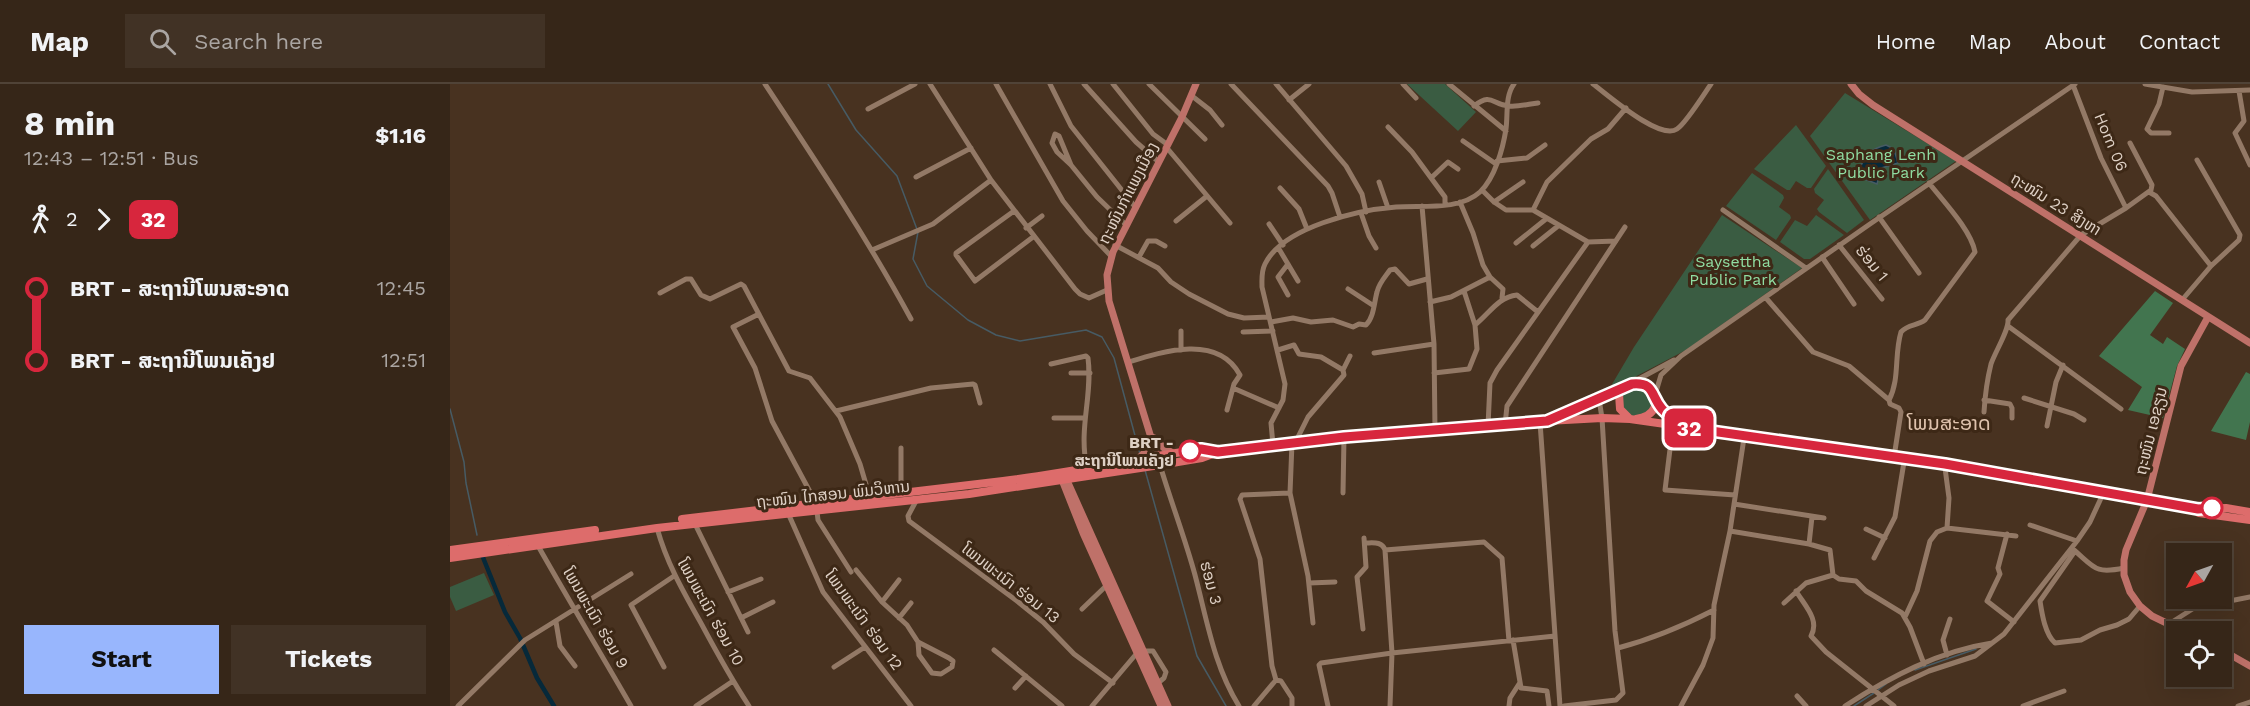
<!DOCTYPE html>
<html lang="en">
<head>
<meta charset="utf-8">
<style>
  :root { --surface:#362618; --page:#413225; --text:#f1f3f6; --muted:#aaa5a2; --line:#504337; --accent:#98b6fd }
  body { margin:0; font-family:"Work Sans","Noto Sans Lao",sans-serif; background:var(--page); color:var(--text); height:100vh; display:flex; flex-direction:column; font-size:22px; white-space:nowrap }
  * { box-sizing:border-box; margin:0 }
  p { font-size:20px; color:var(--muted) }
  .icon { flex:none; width:33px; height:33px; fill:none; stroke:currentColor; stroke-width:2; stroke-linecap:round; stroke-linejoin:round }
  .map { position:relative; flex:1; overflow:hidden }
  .drawer { display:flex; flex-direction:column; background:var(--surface); width:450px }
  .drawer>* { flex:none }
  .badge { padding:0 12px; border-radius:9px; font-size:21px; line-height:39px }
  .needle { width:39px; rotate:230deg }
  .tools { position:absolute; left:1716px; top:459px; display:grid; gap:12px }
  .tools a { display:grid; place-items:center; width:66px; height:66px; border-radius:0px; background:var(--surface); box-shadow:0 6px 24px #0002,0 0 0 2px var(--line); font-size:30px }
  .map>.badge { position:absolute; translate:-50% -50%; box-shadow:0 0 0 3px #fff }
  .legs { display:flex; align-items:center; gap:9px; height:66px; padding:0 24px; font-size:20px }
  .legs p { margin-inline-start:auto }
  .overview { display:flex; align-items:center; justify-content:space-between; height:102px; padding:0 24px }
  h1 { font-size:33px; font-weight:700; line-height:45px }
  .cta { display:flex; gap:12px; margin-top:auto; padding:12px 24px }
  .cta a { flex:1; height:69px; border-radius:0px; background:var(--accent); color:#111; font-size:24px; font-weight:700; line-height:69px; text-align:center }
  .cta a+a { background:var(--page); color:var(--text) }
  ul { padding:0 24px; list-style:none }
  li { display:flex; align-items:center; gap:21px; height:72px; font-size:22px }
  li i { display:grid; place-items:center; width:9px; height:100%; margin:0 8px; background:currentColor }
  li i::after { content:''; width:15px; height:15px; margin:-8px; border:4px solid; border-radius:50%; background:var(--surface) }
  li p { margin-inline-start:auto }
  li:first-child i { background:linear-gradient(#0000 50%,currentColor 0) }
  li:last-child i { background:linear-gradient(currentColor 50%,#0000 0) }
  header { display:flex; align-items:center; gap:36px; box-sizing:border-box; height:84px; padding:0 30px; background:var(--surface); border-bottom:2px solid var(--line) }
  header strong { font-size:28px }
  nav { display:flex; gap:33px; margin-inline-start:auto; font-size:21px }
  .search { width:420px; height:54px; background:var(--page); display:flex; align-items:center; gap:15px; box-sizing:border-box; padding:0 21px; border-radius:0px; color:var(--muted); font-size:22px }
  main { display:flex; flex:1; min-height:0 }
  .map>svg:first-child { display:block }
  .green { fill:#3a5c42 }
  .forest { fill:#42754f }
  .water { fill:#06293a; stroke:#475b64; stroke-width:1.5 }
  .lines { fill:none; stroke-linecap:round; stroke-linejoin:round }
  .stream { stroke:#475b64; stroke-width:1.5 }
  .canal { stroke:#06293a; stroke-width:4.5 }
  .minor { stroke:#937966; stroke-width:5 }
  .major { stroke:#bf7169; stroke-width:7 }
  .highway { stroke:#dd6c6b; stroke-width:8 }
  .line-1-casing { stroke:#fff; stroke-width:14 }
  .line-1 { stroke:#d7263d; stroke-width:9 }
  .stop-1-dot { fill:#fff; stroke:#d7263d; stroke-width:3 }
  .labels { text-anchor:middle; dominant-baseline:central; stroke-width:6; stroke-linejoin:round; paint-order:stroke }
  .street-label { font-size:16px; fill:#ded0c5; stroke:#3d2816 }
  .park-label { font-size:16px; fill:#90dda2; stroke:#3d2816 }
  .stop-label { font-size:16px; font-weight:bold; fill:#ded0c5; stroke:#3d2816; text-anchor:end }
  .quarter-label { font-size:20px; fill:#dec2ad; stroke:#3d2816 }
</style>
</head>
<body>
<header>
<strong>Map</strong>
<div class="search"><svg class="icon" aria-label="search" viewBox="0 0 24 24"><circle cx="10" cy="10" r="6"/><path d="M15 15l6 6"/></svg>Search here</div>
<nav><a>Home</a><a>Map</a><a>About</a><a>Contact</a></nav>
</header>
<main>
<section class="drawer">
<div class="overview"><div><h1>8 min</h1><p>12:43 – 12:51 · Bus</p></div><b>$1.16</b></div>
<div class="legs"><svg class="icon" aria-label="walk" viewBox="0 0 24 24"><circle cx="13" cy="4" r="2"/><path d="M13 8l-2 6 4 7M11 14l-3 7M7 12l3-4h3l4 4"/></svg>2<svg class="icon" aria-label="forward" viewBox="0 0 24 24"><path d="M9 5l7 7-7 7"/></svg><b class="badge" style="background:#d7263d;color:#fff">32</b></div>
<ul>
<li><i style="color:#d7263d"></i><b>BRT - ສະຖານີໂພນສະອາດ</b><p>12:45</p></li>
<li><i style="color:#d7263d"></i><b>BRT - ສະຖານີໂພນເຄັງຢ</b><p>12:51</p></li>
</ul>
<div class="cta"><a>Start</a><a>Tickets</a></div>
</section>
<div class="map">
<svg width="1800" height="622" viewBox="0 0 1800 622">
  <rect width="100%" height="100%" fill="#483220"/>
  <path class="green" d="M957,0H995L1026,28L1008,47Z
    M1395,9L1506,77L1420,136L1360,52Z
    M1346,41L1376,82L1361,104H1357L1346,97L1340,106H1337L1304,85Z
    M1378,85L1414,136L1397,149L1369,128L1367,125L1374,116L1365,109L1364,105Z
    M1302,89L1333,111L1334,114L1329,123L1340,131L1341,134L1326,156L1276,122Z
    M1272,131L1352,184L1236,266L1158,307L1184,263Z
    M1366,131L1394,151L1360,175H1354L1330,158L1345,136L1357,142Z
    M1183,300L1199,305L1204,323L1187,334L1174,330L1170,310Z
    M34,489L44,511L6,527L0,513V503Z"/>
  <path class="forest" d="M1705,207L1723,219L1700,251L1713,260L1717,253L1735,265L1727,282L1713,334L1678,326L1692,303L1649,272Z
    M1796,288L1800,290V338L1796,356L1761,347Z"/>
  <path class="water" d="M1436,61L1444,65L1448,79L1431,84L1427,100L1412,94L1408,90C1413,73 1419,65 1436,61Z"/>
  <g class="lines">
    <path class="stream" d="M378,0L406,46L447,92L468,148L463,175L477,202L518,236L546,251L570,257L636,246L652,253L664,274L690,370
      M0,325L14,378L16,399L27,451
      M695,386L747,572L776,622
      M1465,586L1526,565
      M1428,606L1436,600
      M1404,622L1424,609"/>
    <path class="canal" d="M32,471L55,528L70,554L87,594L104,622"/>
    <path class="minor" d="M315,0C366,77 417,154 461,235
      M480,0L541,96L625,205L630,210L639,214L657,206
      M546,0L613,117L637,147L661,172
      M600,0L621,42L686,124
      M634,0L686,58L709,78
      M663,0L703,50L718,61
      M699,0L755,55
      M781,0L878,102L882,109L890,133
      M826,0L896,82L912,110L916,128
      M953,0L966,14
      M999,0L1056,47
      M1143,0C1158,11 1210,57 1227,45C1236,39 1254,10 1261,0
      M1695,0L1742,8L1800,6
      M1623,1L1651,74L1676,124
      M1713,3L1709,20L1697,45L1701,49H1719
      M1789,7L1794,37L1785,49L1800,81
      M742,12L760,26L772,41
      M839,16L859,0
      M1024,22C1042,8 1042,21 1059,22C1068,23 1079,20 1088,19
      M418,25L465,0
      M938,43L962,68L995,113V120
      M1013,57L1046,80
      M717,64L780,139
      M1047,77L1077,74L1095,61
      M621,81L609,52L605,50L602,59L607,68L621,81L647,113L676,141
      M466,93L521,64
      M981,94L998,78L1008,85
      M929,98L938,124
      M830,104L849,125L857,145
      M1032,106L1044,118L1056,126H1083L1138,158L1166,157
      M1699,108L1706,112L1761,182
      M1010,118L1023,149L1033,181L1040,193L1053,205L1052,214
      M1044,118L1073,98
      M972,122L984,260L985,347
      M1083,126L1097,98L1141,55L1158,45L1176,24
      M1273,126L1356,184
      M564,127L506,169V171L525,197L583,153
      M911,129L919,152L926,164
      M1429,133L1469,189
      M726,137L757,112
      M819,140L833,161
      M576,144L592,132
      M1066,159L1096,135
      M665,161L708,184L721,198L739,210L778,230L794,234L819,233
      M1389,161L1432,215
      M1083,162L1108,142
      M829,165L848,197
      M422,166L483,140L541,96
      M689,173L698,157H706L715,162
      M1372,173L1404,220
      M838,180L828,193L838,211
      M898,205L924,222
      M1014,207L1025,241
      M210,209L236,195H241L251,211L260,215L291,200L294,202L339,287L360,294L390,333L410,380L420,414
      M1316,214L1363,268L1399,282L1439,316L1440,320L1449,324L1451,328L1444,373
      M1732,216L1761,182L1789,156L1790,151L1747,76
      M980,218L1001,213L1040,193
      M309,230L283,243L305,284L322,337L366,419L368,436L401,488
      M821,238L843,234L861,238L883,236L903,243L909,240L916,241C924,233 924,219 927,208C929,199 935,193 940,186L945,185L959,200L977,195
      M1558,242L1671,325
      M793,248L823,247
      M731,266V247
      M828,266L844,261L849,270L871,273L893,286
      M924,269L984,260
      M679,278C714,267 768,250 790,291L784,300L777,326
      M601,280L636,272L638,274C643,312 628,344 637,384
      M621,289H640
      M984,289L1019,285L1027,265L1025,241C1040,229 1048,213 1067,211L1088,228
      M1185,297L1224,276
      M783,304L829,324
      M1205,311L1211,291L1231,272L1420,140L1625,0
      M1574,314L1624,330L1634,336
      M1439,316C1450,295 1444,271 1451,248C1458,240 1467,242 1475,236L1525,168C1521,146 1493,117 1479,99
      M1534,316L1560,320L1562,324V334
      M386,327L481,304L523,300L525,301L530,319
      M1534,328C1535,312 1537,296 1541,280C1545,268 1559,246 1558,236L1631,151L1676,124L1701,106L1702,101L1680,59
      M604,334H634
      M1090,338L1110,622
      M1055,341L1057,322L1175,143
      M1223,341L1215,406L1285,411
      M1038,342L1040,299L1047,286L1138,158
      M1597,342L1606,298L1613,281
      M842,359L840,409L858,492L863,539
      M845,359L858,333L894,291L893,286L900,272
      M823,361L821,339L833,316L835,300L812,203C812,195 811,188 815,180C833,143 908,126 946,123C972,121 1009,127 1030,108C1045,94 1053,64 1056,45C1058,30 1055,12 1064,0
      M451,364V408
      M710,381C721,418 735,454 745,491C757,536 764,582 789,622
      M840,409L792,411L790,415L810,475L822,582L826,596L831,597L842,614V622
      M893,409L894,353
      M466,417L458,432L459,437L567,517L593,538L624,570L663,599
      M1284,420L1374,434
      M338,429L373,508L461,622
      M245,440L298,548
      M1580,441L1627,457
      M207,444C217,480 234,509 252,541C267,569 282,596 299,622
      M1497,444L1566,452
      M1416,445L1435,454
      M1280,447L1359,460L1380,466L1383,491L1356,499L1334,519
      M1557,450L1548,484L1550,490L1537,517L1564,538
      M915,459C923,459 932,457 935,466L942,569L940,622
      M87,460C118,515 150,568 181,622
      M1359,460L1362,433
      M935,466L1034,458L1052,474L1059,557
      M1624,466C1645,484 1645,490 1674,484
      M1625,467L1590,517C1592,530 1595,550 1605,559L1631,556L1650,546L1667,541L1679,535L1690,522
      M1424,474L1445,433L1454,378
      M406,486L432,518L457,541L468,558L469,571L482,589L491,590L502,583L503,577L499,574L468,558
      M1383,491L1389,495L1406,497L1416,507L1452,529L1460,543L1474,580
      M859,499L885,498
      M1346,507C1355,522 1370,536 1361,552L1376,568L1444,622
      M278,508L311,495
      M137,518L144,529L152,530
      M432,518L449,496
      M632,525L657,501
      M1455,533L1467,507L1480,457L1487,448L1497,444L1499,414L1495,384
      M291,534L323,518
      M449,534L461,519
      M106,538L110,562L125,582
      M1719,540L1744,524L1800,513
      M913,545L907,493L916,483L914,454
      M1063,556L1071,604L1097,607L1099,622
      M1168,564C1202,555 1233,542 1264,526
      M544,566L612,622
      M1497,571L1493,556L1500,535
      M214,583L181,521L224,492
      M384,583L415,563
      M565,604L576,592
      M1347,612L1356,622
      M8,622L75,556L181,490
      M246,622L283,597
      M642,622L687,569L693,567H703L716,588L714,594L708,599
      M804,622L826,596
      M878,622L869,581L871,579L942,569L1105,552
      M1059,622L1060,614L1069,600
      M1114,622L1166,616L1173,609L1165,547L1152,334L1149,315
      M1231,622L1253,581L1263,554L1264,521L1280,447L1294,354
      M1395,622C1440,593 1489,567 1542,559
      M1416,622L1449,601L1479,587L1525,572L1554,550L1627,457L1640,438L1652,412
      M1573,622L1614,607
      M1788,622L1800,618"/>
    <path class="major" d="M1401,0L1409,10L1423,21L1800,259
      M704,354L714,364L723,369
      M707,373L659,217L657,191L663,168L732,33L746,0
      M688,375L697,366L701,355
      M610,391L633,449L711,622
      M615,392L718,622
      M1735,548L1702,532L1690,522L1680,508L1674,491V476L1676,466L1697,416L1731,282L1758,233
      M1772,566L1800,582"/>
    <path class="highway" d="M1206,316L1220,333L1234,341
      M1103,334L1173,303
      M1186,335C1228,329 1192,276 1169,310L1170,325L1180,335L1495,380L1748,425L1776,424L1800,428
      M1749,429L1800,436
      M232,435C339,422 446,410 553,397C619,389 685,375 751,365L766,368
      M0,466L145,446
      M0,474L207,444L519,410L710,381L752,374L768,368L823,361L1097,337L1152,334L1180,335"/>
  </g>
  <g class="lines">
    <defs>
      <path id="line-1" d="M740,367L751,365L768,368L894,353L1097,337L1182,300C1205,298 1200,311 1212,325C1219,333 1230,338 1240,344L1495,380L1748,425L1762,424"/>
    </defs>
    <use href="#line-1" class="line-1-casing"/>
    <use href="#line-1" class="line-1"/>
  </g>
  <g class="stop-1-dot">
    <circle cx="740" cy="367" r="10"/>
    <circle cx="1762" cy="424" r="10"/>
  </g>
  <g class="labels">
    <g class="street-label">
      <text transform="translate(1661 58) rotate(67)">Hom 06</text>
      <text transform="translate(678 109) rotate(-63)">ຖະໜົນກຳແພງເມືອງ</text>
      <text transform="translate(1606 120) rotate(32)">ຖະໜົນ 23 ສິງຫາ</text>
      <text transform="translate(1422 179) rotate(51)">ຮ່ອມ 1</text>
      <text transform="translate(1701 347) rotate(-76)">ຖະໜົນ ເອຊຽນ</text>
      <text transform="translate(383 410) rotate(-6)">ຖະໜົນ ໄກສອນ ພົມວິຫານ</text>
      <text transform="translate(561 499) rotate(38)">ໂພນພະເນົາ ຮ່ອມ 13</text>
      <text transform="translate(761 499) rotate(75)">ຮ່ອມ 3</text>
      <text transform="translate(261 528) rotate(61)">ໂພນພະເນົາ ຮ່ອມ 10</text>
      <text transform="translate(146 534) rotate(60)">ໂພນພະເນົາ ຮ່ອມ 9</text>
      <text transform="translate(414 536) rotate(54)">ໂພນພະເນົາ ຮ່ອມ 12</text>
    </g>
    <g class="park-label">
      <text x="1431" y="70">Saphang Lenh<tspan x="1431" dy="18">Public Park</tspan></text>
      <text x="1283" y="177">Saysettha<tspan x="1283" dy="18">Public Park</tspan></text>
    </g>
    <g class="stop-label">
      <text x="724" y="358">BRT -<tspan x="724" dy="18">ສະຖານີໂພນເຄັງຢ</tspan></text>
    </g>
    <g class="quarter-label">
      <text x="1499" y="339">ໂພນສະອາດ</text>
    </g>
  </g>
</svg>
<div class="tools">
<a><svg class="needle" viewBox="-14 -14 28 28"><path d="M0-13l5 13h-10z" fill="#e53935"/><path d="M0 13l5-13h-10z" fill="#aaa5a2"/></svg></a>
<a><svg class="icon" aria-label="locate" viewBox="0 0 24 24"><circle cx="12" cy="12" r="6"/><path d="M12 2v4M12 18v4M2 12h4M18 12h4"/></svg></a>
</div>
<b class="badge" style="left:1239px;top:344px;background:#d7263d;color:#fff">32</b>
</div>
</main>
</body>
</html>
